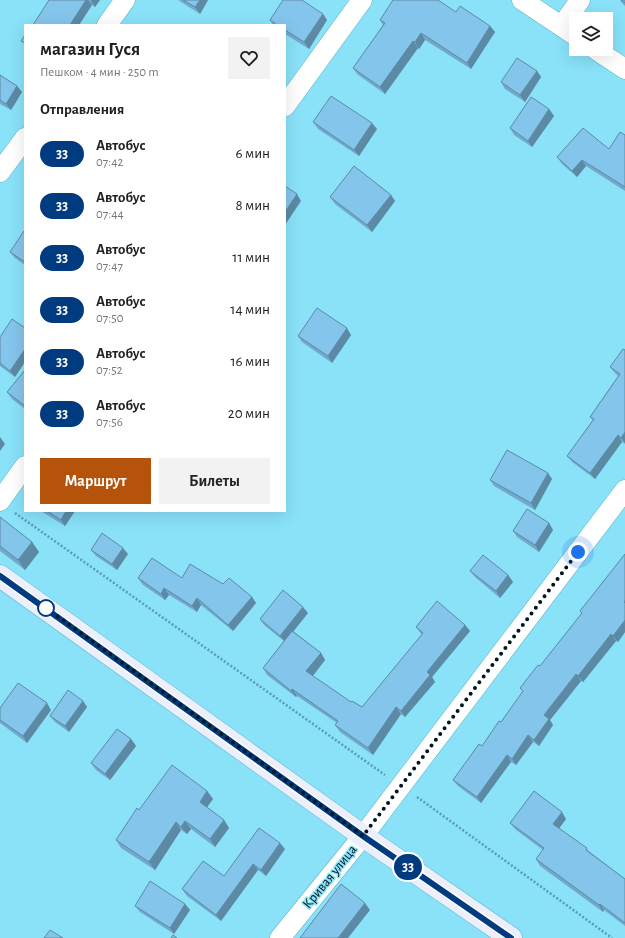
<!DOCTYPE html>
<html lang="ru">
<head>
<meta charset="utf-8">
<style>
  :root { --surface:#fff; --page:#f2f2f2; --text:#222; --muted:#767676; --accent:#b45309 }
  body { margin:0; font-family:"Alegreya Sans",sans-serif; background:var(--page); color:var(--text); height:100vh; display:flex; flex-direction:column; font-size:15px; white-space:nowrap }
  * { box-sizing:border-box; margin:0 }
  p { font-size:13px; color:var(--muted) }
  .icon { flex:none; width:22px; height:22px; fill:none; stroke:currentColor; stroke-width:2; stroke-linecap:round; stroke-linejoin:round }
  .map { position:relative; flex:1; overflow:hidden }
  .drawer { position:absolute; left:24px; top:24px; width:262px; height:488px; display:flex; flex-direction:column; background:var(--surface); border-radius:0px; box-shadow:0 4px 16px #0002 }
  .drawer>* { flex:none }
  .badge { padding:0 8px; border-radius:13px; font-size:14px; line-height:26px }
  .controls { position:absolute; left:569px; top:12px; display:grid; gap:8px }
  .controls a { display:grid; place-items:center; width:44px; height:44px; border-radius:0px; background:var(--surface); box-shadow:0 4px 16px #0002; font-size:20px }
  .you { position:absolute; width:20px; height:20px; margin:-10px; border:3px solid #fff; border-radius:50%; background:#1a73e8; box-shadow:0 0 0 6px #1a73e833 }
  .map>.badge { position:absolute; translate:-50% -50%; box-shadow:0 0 0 2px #fff }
  h2 { padding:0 16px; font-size:15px; line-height:36px }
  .round { display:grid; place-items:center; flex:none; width:42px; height:42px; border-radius:0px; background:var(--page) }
  .headline { display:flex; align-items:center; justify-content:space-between; height:68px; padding:0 16px }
  h1 { font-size:19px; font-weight:700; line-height:30px }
  .button { display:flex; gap:8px; margin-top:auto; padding:8px 16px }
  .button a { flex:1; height:46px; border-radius:0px; background:var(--accent); color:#fff; font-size:16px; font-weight:700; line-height:46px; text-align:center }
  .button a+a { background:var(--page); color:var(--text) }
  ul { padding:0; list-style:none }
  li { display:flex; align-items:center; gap:12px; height:52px; padding:0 16px }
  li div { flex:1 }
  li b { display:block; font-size:15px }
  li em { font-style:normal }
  li .badge { min-width:44px; font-weight:700; text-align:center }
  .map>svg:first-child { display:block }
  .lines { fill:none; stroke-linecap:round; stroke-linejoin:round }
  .minor-casing { stroke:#59b3c8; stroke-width:21 }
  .secondary-casing { stroke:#59b3c8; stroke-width:23 }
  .path { stroke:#5a9cad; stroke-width:2.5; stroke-dasharray:2 2; stroke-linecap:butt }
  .minor { stroke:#fff; stroke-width:20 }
  .secondary { stroke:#ebeefb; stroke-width:22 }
  .wall { fill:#72a9ca }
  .shaded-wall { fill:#5c8aa4 }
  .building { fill:#84c5eb; stroke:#5c8aa4 }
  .line-casing { stroke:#fff; stroke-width:9 }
  .line { stroke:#003b80; stroke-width:6 }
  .walk { stroke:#00171d; stroke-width:4; stroke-dasharray:0 7.2 }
  .stop-dot { fill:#fff; stroke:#003b80; stroke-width:2 }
  .labels { text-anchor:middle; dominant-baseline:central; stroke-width:3; stroke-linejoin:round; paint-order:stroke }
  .street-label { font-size:14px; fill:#00171d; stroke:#89e2f8 }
</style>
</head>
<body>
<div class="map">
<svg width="625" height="938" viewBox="0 0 625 938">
  <rect width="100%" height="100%" fill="#89e2f8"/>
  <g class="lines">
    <defs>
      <path id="minor" d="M522,0L576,36
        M107,25L125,0
        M562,26L580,0
        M595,49L625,69
        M285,106L362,0
        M0,172L25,138
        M0,501L25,466
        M280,938L363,836L625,490"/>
      <path id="secondary" d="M0,576L363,836L511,938"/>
    </defs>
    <use href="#minor" class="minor-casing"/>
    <use href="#secondary" class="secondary-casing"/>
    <path class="path" d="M15,513L385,775
      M417,797L612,938"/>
    <use href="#minor" class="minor"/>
    <use href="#secondary" class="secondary"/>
  </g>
  <path class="wall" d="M49,0H100L95,7L92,5L79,25H33Z
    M178,0H208L200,14Z
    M620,0H625V6L623,4Z
    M456,12L490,26L495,32L471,69L425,40L419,49L418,48L385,94L357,74L353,68L383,25L380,20Z
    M323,14L327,20L309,49L285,34V25H273L270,20Z
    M537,71L541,77L525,102L505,89L501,82Z
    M0,75L17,86L22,92L11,110L0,104Z
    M549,109L554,116L532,147L514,135L510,128Z
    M313,122L377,129L359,156L318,129Z
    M625,135V191L586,166L577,177L562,164L557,157L609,149Z
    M391,195L395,201L372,232L335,204L330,197Z
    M25,231V265L15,258L10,252Z
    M351,335L332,363L302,342L298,336Z
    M0,337L15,377L0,366Z
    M625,350V444L622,442L595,479L572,462L567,456L593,420L590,417L618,376L615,373L610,367Z
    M25,370V409L12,399L7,392Z
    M548,473L552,479L535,510L494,486L490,480Z
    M41,511H75L65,526Z
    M0,517L32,542L39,552L25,570L0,551Z
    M549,523L553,530L539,552L517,537L513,531Z
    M91,550L128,554L117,570L96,556Z
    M625,554V632L618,642L616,641L583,682L581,681L550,720L553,725L539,746L533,742L516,765L511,762L481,803L458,786L453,780L482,746L501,722L523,692L520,688L540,666L582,614L580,611Z
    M470,571L508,575L513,582L500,598L475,577Z
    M138,578H182L223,584L252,597L256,603L233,631L201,605L197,612L169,595L165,600L143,585Z
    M308,613L293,631L321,653L325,660L313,676L351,702L362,707L422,635L416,627L465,625L470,631L432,677L435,682L405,717L401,714L373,755L340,732L335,725L337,723L297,696L296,697L267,675L263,668L284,641L264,625L260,619Z
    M83,701L87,707L69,732L55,722L50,716Z
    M0,708L51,710L27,743L0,723Z
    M131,739L136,746L110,780L96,770L91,763Z
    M207,791L213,799L207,807L224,820L229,828L215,847L191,829L187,834L181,830L155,870L121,848L116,840L139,810Z
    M566,819L559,828L625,879V926L604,910L603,912L540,866L536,859L543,850L515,829L510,823Z
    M285,849L266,876L258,870L221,921L187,896L182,889L224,876Z
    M185,904L190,910L174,934L140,912L135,906Z"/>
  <path class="shaded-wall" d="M86,0H88L92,5L79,25H70Z
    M91,0H100L95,7L91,1Z
    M200,0H208L200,14L195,7Z
    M323,14L327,20L309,49L304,42Z
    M490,26L495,32L471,69L467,63Z
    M421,33L425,40L419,49L415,42Z
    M413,41L418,48L385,94L380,87Z
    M537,71L541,77L525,102L520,95Z
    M17,86L22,92L11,110L6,104Z
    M549,109L554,116L532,147L528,141Z
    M372,123L377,129L359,156L354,150Z
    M582,160L586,166L577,177L572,171Z
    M297,194L301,201L285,225V212Z
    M391,195L395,201L372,232L367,225Z
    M347,328L351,335L332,363L328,356Z
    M25,349V362L15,377L10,371Z
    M625,432V443L621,438Z
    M618,435L622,442L595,479L590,473Z
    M0,437L5,444L0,451Z
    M548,473L552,479L535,510L531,503Z
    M66,511H75L65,526L61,520Z
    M549,523L553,530L539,552L535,545Z
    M32,542L39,552L25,570L18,560Z
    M123,548L128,554L117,570L112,564Z
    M508,575L513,582L500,598L496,591Z
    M164,588L169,595L165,600L161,594Z
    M252,597L256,603L233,631L228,625Z
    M197,598L201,605L197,612L192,606Z
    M303,607L308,613L285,642L280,636Z
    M625,620V632L618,642L613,636Z
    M465,625L470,631L432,677L435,682L405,717L401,711L427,672Z
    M611,634L616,641L583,682L578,676Z
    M321,653L325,660L311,678L306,671Z
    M576,674L581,681L550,720L553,725L539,746L534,740L544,715Z
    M292,689L297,696L296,697L291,691Z
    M83,701L87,707L69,732L65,726Z
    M47,703L51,710L27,743L23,736Z
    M396,707L401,714L373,755L368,748Z
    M528,735L533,742L516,765L512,759Z
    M131,739L136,746L110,780L105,774Z
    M507,755L511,762L481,803L477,797Z
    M207,791L213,799L205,810L200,802Z
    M562,812L566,819L558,830L553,824Z
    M224,820L229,828L215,847L210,839Z
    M185,821L191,829L187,834L181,827Z
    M176,822L181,830L155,870L149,862Z
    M280,843L285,849L266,876L261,870Z
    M253,864L258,870L221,921L216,915Z
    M365,903L370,910L348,938H338Z
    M185,904L190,910L174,934L170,928Z
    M600,904L604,910L603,912L599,905Z"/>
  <path class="building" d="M49,0H86L70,25H33Z
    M183,0H200L195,7Z
    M283,0H302L323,14L304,42L285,30V25H277L270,20Z
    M393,0H438L456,12L460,6L490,26L467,63L421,33L415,42L413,41L380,87L353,68L385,23L380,20Z
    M621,0H625V3Z
    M25,35V43L21,41Z
    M517,58L537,71L520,95L501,82Z
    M0,75L17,86L6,104L0,100Z
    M331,96L372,123L354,150L313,122Z
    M531,97L549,109L528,141L510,128Z
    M583,128L609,149L620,132L625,135V187L582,160L572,171L557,157Z
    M354,166L391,195L367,225L330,197Z
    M285,186L297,194L285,212Z
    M24,231H25V262L10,252Z
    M317,308L347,328L328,356L298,336Z
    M12,319L25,328V349L10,371L0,363V337Z
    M623,349L625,350V432L621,438L618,435L590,473L567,456L594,419L590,417L620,374L610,367Z
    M25,370V406L7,392Z
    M507,450L548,473L531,503L490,480Z
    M527,509L549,523L535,545L513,531Z
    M47,511H66L61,520Z
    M0,517L32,542L18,560L0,546Z
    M102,533L123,548L112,564L91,550Z
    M625,554V600L624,602L625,603V620L613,636L611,634L578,676L576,674L544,715L549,719L534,740L528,735L512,759L507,755L477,797L453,780L479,744L482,746L499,721L501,722L523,691L520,688L538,665L540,666L582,613L580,611Z
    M483,555L508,575L496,591L470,571Z
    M152,558L182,578L190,564L223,584L229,578L252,597L228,625L197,598L192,606L164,588L161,594L138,578Z
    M283,590L303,607L280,636L260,619Z
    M437,601L465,625L427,672L430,675L401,711L396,707L368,748L335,725L338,721L292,689L291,691L263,668L292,631L321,653L306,671L351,702L352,701L362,707L423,633L416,627Z
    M18,683L47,703L23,736L0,720V708Z
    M68,690L83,701L65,726L50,716Z
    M117,729L131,739L105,774L91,763Z
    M172,765L207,791L200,802L224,820L210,839L185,821L181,827L176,822L149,862L116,840L137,808L139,810Z
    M534,791L562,812L553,824L587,848L586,850L625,879V923L600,904L599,905L536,859L544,848L510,823Z
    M259,828L280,843L261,870L253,864L216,915L182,889L203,861L224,876Z
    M150,881L185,904L170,928L135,906Z
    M341,884L365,903L338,938H300Z
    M50,930L63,938H44Z
    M173,935L177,938H171Z"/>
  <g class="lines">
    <defs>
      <path id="line" d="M0,576L363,836L511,938"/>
    </defs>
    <use href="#line" class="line-casing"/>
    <use href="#line" class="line"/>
    <path class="walk" d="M46,608L363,836L578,552"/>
  </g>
  <circle class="stop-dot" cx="46" cy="608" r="8"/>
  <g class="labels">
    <g class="street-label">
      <text transform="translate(330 877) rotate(-51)">Кривая улица</text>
    </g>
  </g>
</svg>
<div class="controls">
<a><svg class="icon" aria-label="layers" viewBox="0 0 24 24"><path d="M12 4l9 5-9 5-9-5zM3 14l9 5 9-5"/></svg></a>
</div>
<div class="you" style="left:578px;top:552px"></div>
<b class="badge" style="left:408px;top:867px;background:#003b80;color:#fff">33</b>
<section class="drawer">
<div class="headline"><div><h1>магазин Гуся</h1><p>Пешком · 4 мин · 250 m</p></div><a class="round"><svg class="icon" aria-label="heart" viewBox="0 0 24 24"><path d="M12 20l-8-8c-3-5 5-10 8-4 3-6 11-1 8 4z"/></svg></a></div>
<h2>Отправления</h2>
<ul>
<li><span class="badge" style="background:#003b80;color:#fff">33</span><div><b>Автобус</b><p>07:42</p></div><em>6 мин</em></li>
<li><span class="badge" style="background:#003b80;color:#fff">33</span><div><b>Автобус</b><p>07:44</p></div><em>8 мин</em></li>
<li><span class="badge" style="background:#003b80;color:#fff">33</span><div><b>Автобус</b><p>07:47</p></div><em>11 мин</em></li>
<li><span class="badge" style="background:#003b80;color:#fff">33</span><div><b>Автобус</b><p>07:50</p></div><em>14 мин</em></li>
<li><span class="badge" style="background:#003b80;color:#fff">33</span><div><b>Автобус</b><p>07:52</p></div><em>16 мин</em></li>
<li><span class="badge" style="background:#003b80;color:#fff">33</span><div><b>Автобус</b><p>07:56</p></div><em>20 мин</em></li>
</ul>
<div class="button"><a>Маршрут</a><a>Билеты</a></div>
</section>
</div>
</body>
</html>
